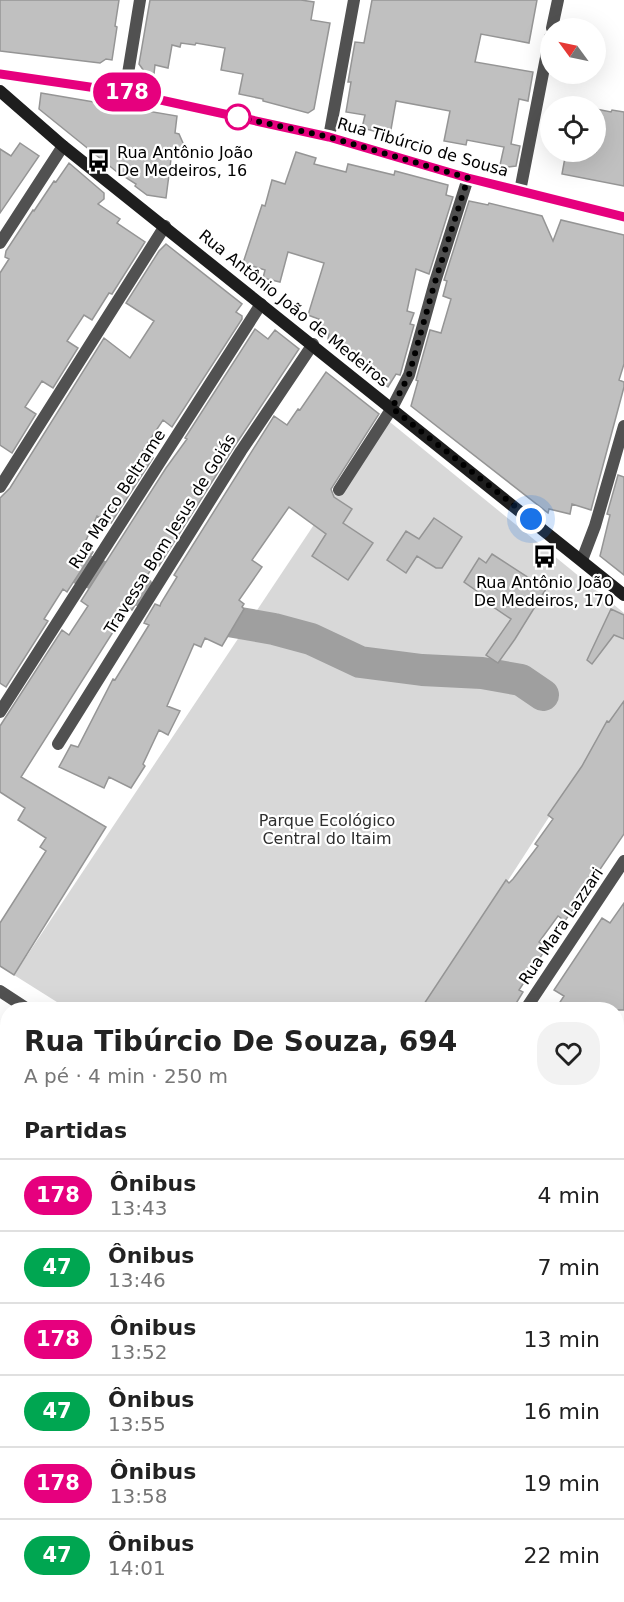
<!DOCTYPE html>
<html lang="pt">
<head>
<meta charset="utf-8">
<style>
  :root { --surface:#fff; --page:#f2f2f2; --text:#222; --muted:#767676; --line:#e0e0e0 }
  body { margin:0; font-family:"DejaVu Sans",sans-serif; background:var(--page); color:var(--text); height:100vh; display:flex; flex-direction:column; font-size:22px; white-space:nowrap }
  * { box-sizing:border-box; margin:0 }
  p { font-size:20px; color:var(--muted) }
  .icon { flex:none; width:33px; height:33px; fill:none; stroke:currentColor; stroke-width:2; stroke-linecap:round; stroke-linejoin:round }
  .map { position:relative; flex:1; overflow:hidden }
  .side { position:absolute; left:0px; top:1002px; width:624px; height:600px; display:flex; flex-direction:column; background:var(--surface); border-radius:24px 24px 0 0; box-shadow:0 6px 24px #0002 }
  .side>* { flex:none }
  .badge { padding:0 12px; border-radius:20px; font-size:21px; line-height:39px }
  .needle { width:39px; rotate:303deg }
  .buttons { position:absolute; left:540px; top:18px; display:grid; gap:12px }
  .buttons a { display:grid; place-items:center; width:66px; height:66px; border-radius:50%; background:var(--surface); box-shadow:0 6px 24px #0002; font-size:30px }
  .you { position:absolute; width:30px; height:30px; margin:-15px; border:4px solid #fff; border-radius:50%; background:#1a73e8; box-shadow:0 0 0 9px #1a73e833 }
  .map>.badge { position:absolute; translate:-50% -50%; box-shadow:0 0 0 3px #fff }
  h2 { padding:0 24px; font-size:22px; line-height:54px }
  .round { display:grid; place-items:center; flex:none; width:63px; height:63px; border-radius:24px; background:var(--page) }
  .headline { display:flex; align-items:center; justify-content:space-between; height:102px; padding:0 24px }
  h1 { font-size:28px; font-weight:800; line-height:45px }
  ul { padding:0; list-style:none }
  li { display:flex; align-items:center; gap:18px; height:72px; padding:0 24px; border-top:2px solid var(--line) }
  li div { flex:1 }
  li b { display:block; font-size:22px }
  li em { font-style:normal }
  li .badge { min-width:66px; font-weight:700; text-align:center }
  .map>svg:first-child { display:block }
  .green { fill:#d8d8d8 }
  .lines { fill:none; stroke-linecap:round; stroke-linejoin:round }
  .river { stroke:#9f9f9f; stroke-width:32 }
  .building { fill:#c0c0c0; stroke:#959595; stroke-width:1.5 }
  .street { stroke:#515151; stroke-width:12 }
  .secondary { stroke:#1e1e1e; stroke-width:12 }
  .line-casing { stroke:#fff; stroke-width:14 }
  .line { stroke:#e6007e; stroke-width:9 }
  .walk { stroke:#000; stroke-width:6; stroke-dasharray:0 10.8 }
  .stop-dot { fill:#fff; stroke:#e6007e; stroke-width:3 }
  .labels { text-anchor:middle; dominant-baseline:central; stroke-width:4.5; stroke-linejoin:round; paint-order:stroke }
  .street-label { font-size:16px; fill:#000; stroke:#fff }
  .poi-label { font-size:16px; fill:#000; stroke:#fff; text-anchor:start }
  .park-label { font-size:16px; fill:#2f2f2f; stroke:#fff }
</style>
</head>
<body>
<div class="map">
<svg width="624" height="1602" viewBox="0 0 624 1602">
  <rect width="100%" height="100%" fill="#fff"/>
  <path class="green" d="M385,418L624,613V701L425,1009H68L14,975Z"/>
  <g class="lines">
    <path class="river" d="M0,539L138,590
      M195,611L217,619L274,629L311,639L360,662L422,670L482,673L521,680L543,695"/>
  </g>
  <path class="building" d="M0,0H119L115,26L117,27L112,60L106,59L100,63L0,51Z
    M150,0H301L314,2L311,20L330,23L314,109L308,113L263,101V99L239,94L243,74L221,70L225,48L196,43L195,45L181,43L180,47L172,45L168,68L155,65L154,74L144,71L139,64Z
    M372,0H537L529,43L481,34L475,62L533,72L528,101L519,99L511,144L520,146L516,166L508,167L500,165L504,147L467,140L466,145L444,141L450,111L396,101L390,135L362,128L365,115L346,112L351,82H348L355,42L364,43Z
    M41,93L177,116L175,133L179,134L187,152L171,159L166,198L147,195L135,186L136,184L117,172L39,109Z
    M596,109L611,112L612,110L624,112V186L562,174L566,152H596Z
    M20,143L39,156L0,213V149L11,156Z
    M296,152L316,158L314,164L346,172L348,164L394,175L395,171L448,185L446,195L453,197L429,274L416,269L407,311L414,313L410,324L414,325L401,372L400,375L396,374L388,387L328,339L329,334L317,330L321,320L308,315L324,263L288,252L280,282L263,278L265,270L243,263L262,205L265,206L272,180L285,184Z
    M69,163L104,193V199L98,204L120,219L117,223L145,242L112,294L109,293L92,320L84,315L67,341L78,348L53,388L42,381L25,407L36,414L12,453L0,445V273L9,259L5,257L6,251L33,210L34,211L54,181L56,182Z
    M469,201L488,205L489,203L542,216L553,241L561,220L624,235V364L619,380L624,382V387L591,510L572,504L570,514L549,509L548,513L411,406L418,381L416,380L430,330L441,333L451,299L443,296L447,281L444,280Z
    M166,244L242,304L236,312L242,316V319L172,427L163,420L143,450L153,458L111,523L97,516L83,547L93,552L67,592L63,589L44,619L48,621L6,687L0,683V498L10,488L104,338L130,358L154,321L126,303L159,251Z
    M255,329L268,339L275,330L299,349L234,447L159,566L155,563L135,595L140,597L132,610L130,609L125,613L21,777L106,827L14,975L0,966V923L46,851L40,847L46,838L18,820L25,808L0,792V726L62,630L69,635L88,606L81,601L166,468L187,439L185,438Z
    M326,372L379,414L331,489L334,497L352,509L343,523L373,543L348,580L312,556L326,534L289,507L252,560L262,567L239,600L244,604L242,607L244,609L222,646L205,638L201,647L194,644L167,706L180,711L168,735L159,730L143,764L145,766L131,788L109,777L104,788L59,767L71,745L78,747L113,679L115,680L149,625L144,623L146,619L155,604L160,606L161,603L177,577L174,575L274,416L287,425L298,409L300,410Z
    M618,475L624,477V575L600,556L610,515L607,514Z
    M434,518L462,537L442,568H436L417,556L406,573L387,560L406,531L419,539Z
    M492,554L546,589L515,639L498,663L486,655L511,619L486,602L488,599L464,582L479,558L486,563Z
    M611,609L624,615V639L614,635L592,664L587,660Z
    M624,701V834L565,921L558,916L539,942L547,947L519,990L523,992L512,1010H420L506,880L509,883L513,879L538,846L535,844L553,819L548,815L582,766L607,721L609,722Z
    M624,903V1010H555L564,996L554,990L602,918L610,923Z"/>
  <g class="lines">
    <path class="street" d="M552,28L558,0
      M125,92L140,0
      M329,137L354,0
      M520,191L550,37
      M0,243L63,146
      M0,487L165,226
      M339,490L392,408L409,375L435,282L468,178
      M582,560L595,526L624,426
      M0,712L261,304
      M58,744L241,451L313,344
      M0,991L29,1010
      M525,1010L624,861
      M0,1194L8,1186
      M616,1325L624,1331
      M616,1382L624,1374
      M0,1504L8,1496
      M0,1601L1,1602
      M179,1602L186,1594
      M409,1602L416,1594"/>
    <path class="secondary" d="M0,74L125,92L329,137L468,178L624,217
      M0,91L63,146L624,595"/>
  </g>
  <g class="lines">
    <defs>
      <path id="line" d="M0,74L124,92L329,137L468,178L624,217"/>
    </defs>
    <use href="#line" class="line-casing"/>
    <use href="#line" class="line"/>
    <path class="walk" d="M238,117L329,137L468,178L435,282L409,375L392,408L531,519"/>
  </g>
  <defs>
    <symbol id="bus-bare" viewBox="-9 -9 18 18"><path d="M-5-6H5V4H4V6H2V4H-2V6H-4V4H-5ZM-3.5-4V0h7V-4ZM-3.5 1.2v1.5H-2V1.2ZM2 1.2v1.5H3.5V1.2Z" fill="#000" stroke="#fff" stroke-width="2.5" paint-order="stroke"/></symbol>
  </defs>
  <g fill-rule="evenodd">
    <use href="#bus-bare" x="82" y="144" width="33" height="33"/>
    <use href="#bus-bare" x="528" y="540" width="33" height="33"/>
  </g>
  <circle class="stop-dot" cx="238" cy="117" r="12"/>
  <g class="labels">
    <g class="street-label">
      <text transform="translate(423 147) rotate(16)">Rua Tibúrcio de Sousa</text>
      <text transform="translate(294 308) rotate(39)">Rua Antônio João de Medeiros</text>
      <text transform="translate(117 499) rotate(-57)">Rua Marco Beltrame</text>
      <text transform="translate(170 534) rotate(-58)">Travessa Bom Jesus de Goiás</text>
      <text transform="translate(561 926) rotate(-56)">Rua Mara Lazzari</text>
    </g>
    <g class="poi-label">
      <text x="117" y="152">Rua Antônio João<tspan x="117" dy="18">De Medeiros, 16</tspan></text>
      <text x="544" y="582" text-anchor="middle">Rua Antônio João<tspan x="544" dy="18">De Medeiros, 170</tspan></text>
    </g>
    <g class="park-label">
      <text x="327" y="820">Parque Ecológico<tspan x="327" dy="18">Central do Itaim</tspan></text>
    </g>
  </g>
</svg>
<div class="buttons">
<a><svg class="needle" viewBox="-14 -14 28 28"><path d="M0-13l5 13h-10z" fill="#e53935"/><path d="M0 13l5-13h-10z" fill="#767676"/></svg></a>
<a><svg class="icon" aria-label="locate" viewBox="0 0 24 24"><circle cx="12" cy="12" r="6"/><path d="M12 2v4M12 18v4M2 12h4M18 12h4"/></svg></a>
</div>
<div class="you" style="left:531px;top:519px"></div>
<b class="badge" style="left:127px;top:92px;background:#e6007e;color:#fff">178</b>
<section class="side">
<div class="headline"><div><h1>Rua Tibúrcio De Souza, 694</h1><p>A pé · 4 min · 250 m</p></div><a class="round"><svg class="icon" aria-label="heart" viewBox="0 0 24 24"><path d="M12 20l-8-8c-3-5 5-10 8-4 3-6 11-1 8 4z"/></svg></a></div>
<h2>Partidas</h2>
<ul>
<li><span class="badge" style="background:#e6007e;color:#fff">178</span><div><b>Ônibus</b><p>13:43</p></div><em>4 min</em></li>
<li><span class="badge" style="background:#00a651;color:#fff">47</span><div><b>Ônibus</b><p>13:46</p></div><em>7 min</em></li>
<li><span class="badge" style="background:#e6007e;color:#fff">178</span><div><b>Ônibus</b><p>13:52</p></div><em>13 min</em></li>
<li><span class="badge" style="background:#00a651;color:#fff">47</span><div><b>Ônibus</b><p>13:55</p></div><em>16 min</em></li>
<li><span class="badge" style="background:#e6007e;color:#fff">178</span><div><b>Ônibus</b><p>13:58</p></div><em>19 min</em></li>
<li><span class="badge" style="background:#00a651;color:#fff">47</span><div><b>Ônibus</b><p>14:01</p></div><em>22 min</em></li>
</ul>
</section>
</div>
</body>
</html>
